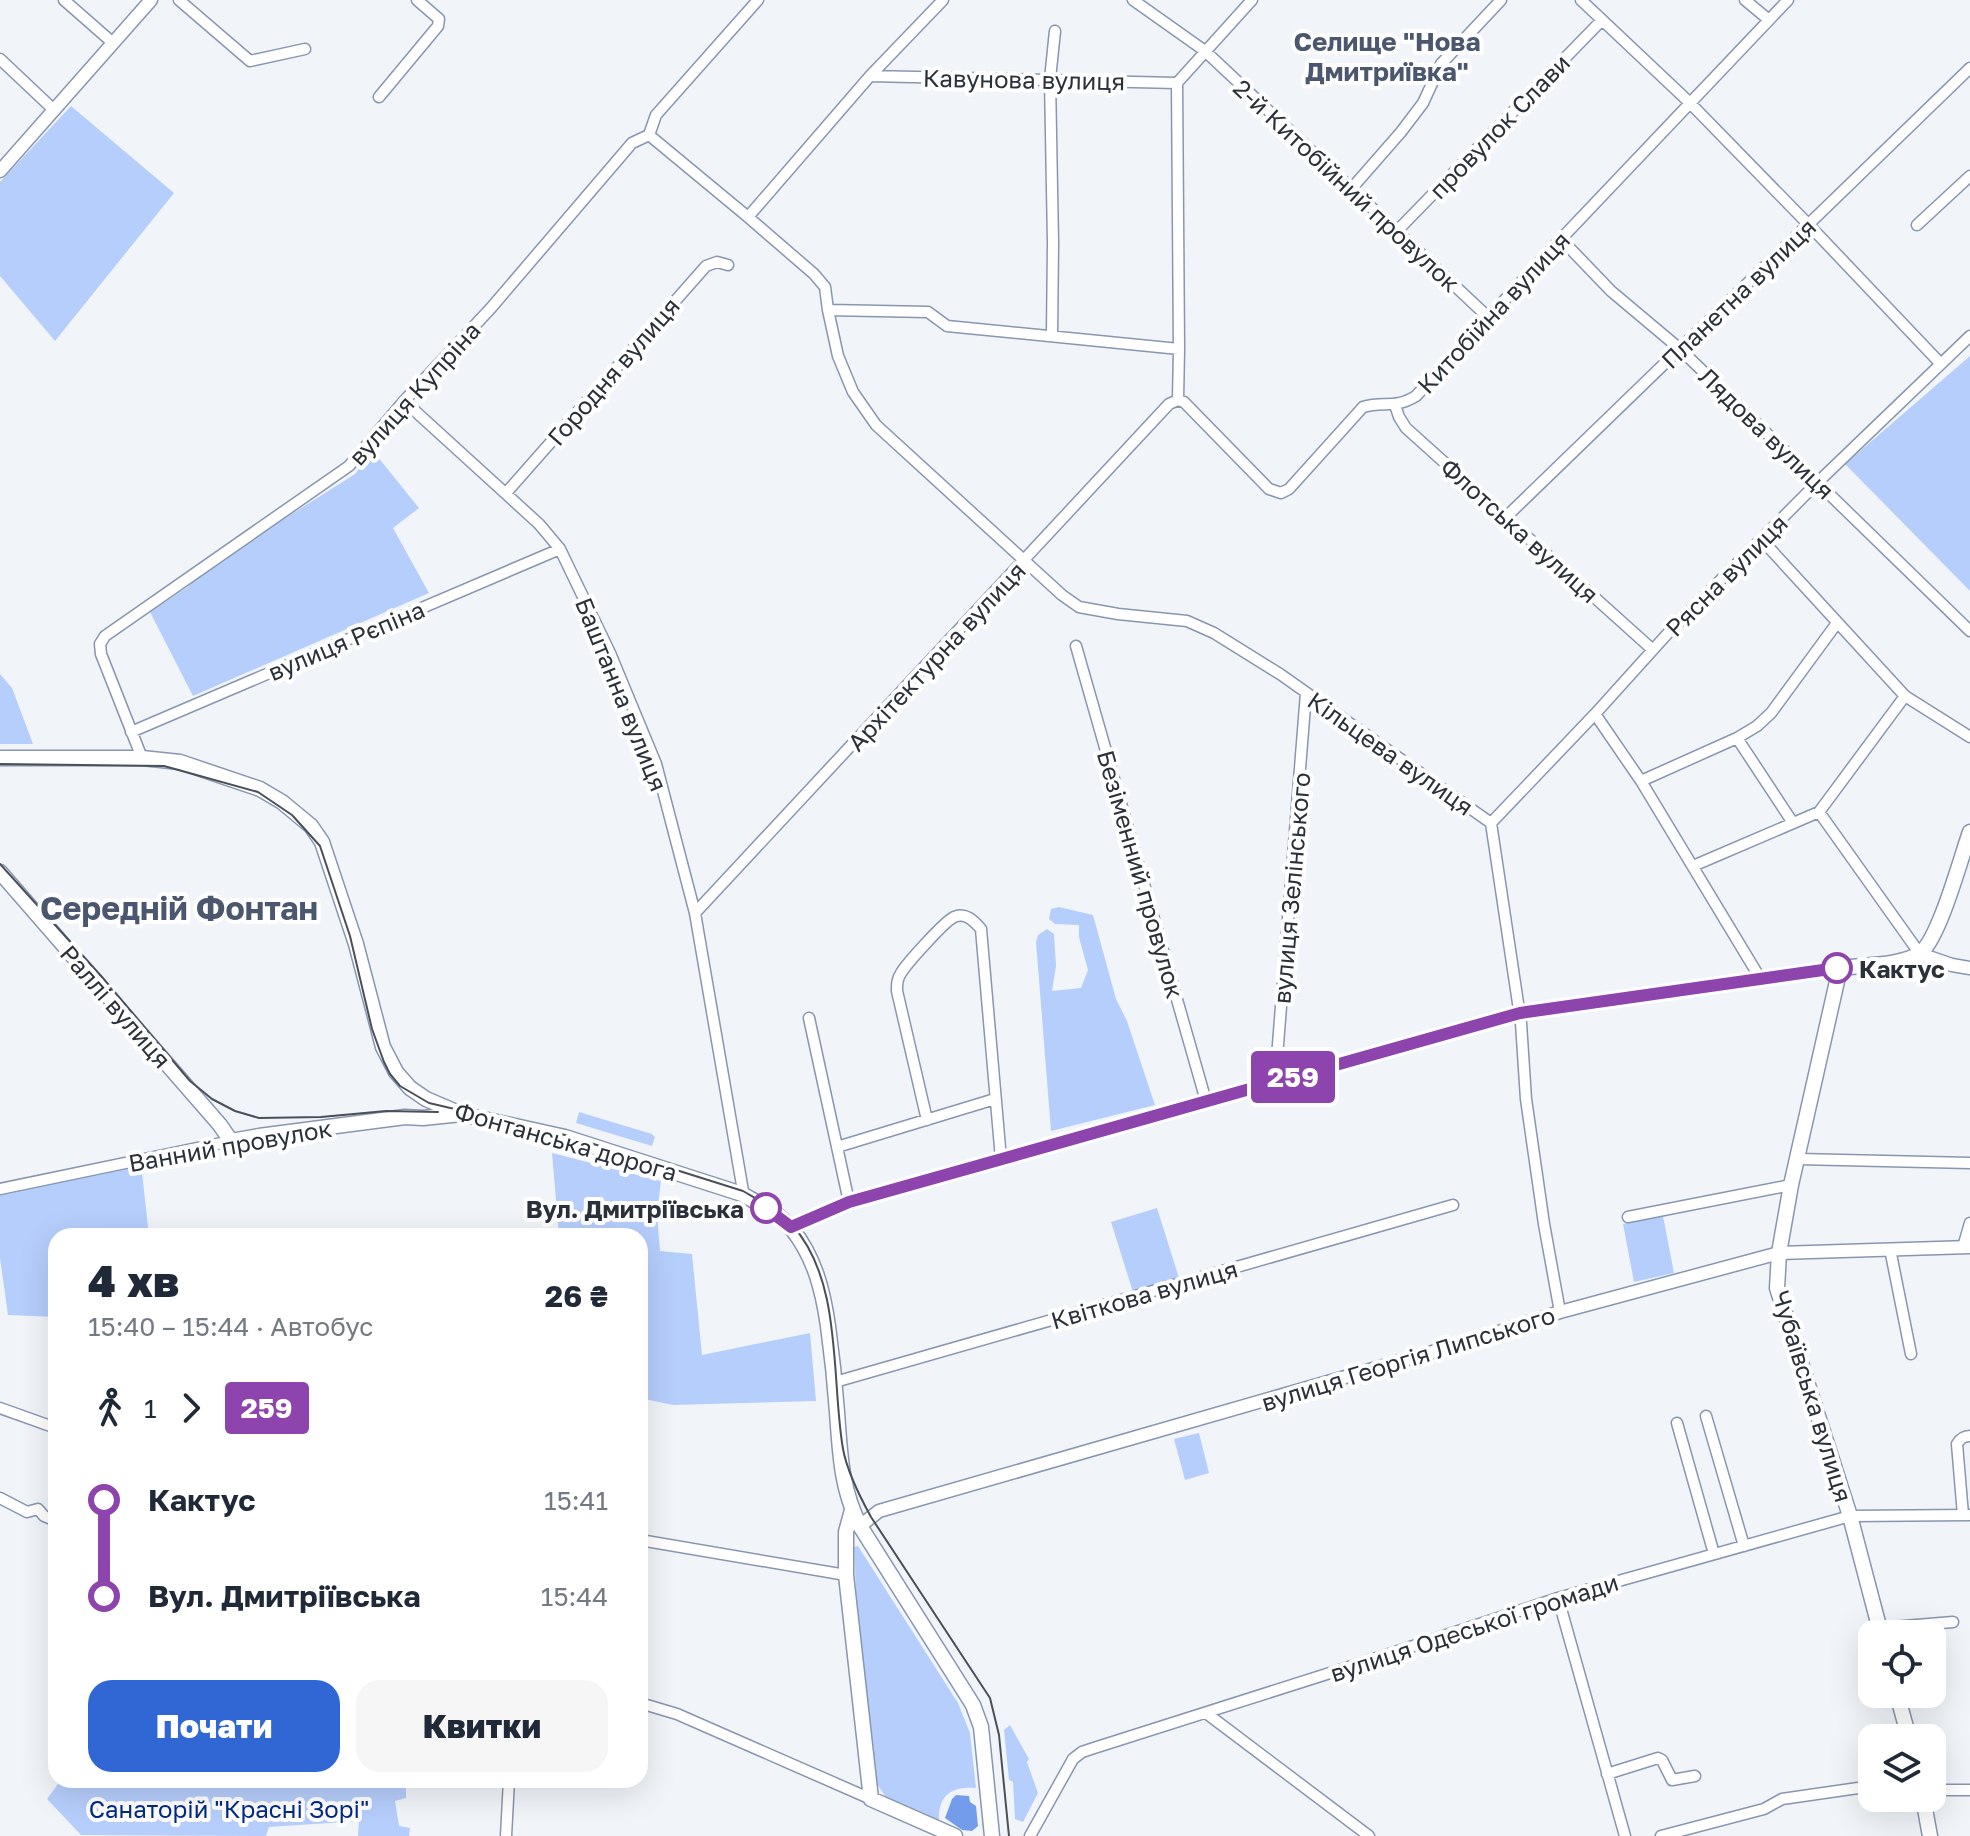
<!DOCTYPE html>
<html lang="uk">
<head>
<meta charset="utf-8">
<style>
  :root { --surface:#fff; --page:#f6f6f7; --text:#1f2937; --muted:#747a83; --accent:#3166d5 }
  body { margin:0; font-family:"Golos Text",sans-serif; background:var(--page); color:var(--text); height:100vh; display:flex; flex-direction:column; font-size:30px; white-space:nowrap }
  * { box-sizing:border-box; margin:0 }
  p { font-size:26px; color:var(--muted) }
  .icon { flex:none; width:44px; height:44px; fill:none; stroke:currentColor; stroke-width:2; stroke-linecap:round; stroke-linejoin:round }
  .map { position:relative; flex:1; overflow:hidden }
  .panel { position:absolute; left:48px; top:1228px; width:600px; height:560px; display:flex; flex-direction:column; background:var(--surface); border-radius:24px; box-shadow:0 8px 32px #0002 }
  .panel>* { flex:none }
  .badge { padding:0 16px; border-radius:6px; font-size:28px; line-height:52px }
  .buttons { position:absolute; left:1858px; top:1620px; display:grid; gap:16px }
  .buttons a { display:grid; place-items:center; width:88px; height:88px; border-radius:16px; background:var(--surface); box-shadow:0 8px 32px #0002; font-size:40px }
  .map>.badge { position:absolute; translate:-50% -50%; box-shadow:0 0 0 4px #fff }
  .legs { display:flex; align-items:center; gap:12px; height:88px; padding:0 40px; font-size:26px }
  .legs p { margin-inline-start:auto }
  .overview { display:flex; align-items:center; justify-content:space-between; height:136px; padding:0 40px }
  h1 { font-size:44px; font-weight:800; line-height:60px }
  .cta { display:flex; gap:16px; margin-top:auto; padding:16px 40px }
  .cta a { flex:1; height:92px; border-radius:24px; background:var(--accent); color:#fff; font-size:32px; font-weight:800; line-height:92px; text-align:center }
  .cta a+a { background:var(--page); color:var(--text) }
  ul { padding:0 40px; list-style:none }
  li { display:flex; align-items:center; gap:28px; height:96px; font-size:30px }
  li i { display:grid; place-items:center; width:12px; height:100%; margin:0 10px; background:currentColor }
  li i::after { content:''; width:20px; height:20px; margin:-10px; border:6px solid; border-radius:50%; background:var(--surface) }
  li p { margin-inline-start:auto }
  li:first-child i { background:linear-gradient(#0000 50%,currentColor 0) }
  li:last-child i { background:linear-gradient(currentColor 50%,#0000 0) }
  .map>svg:first-child { display:block }
  .green { fill:#b6cefc }
  .water { fill:#739ceb }
  .lines { fill:none; stroke-linecap:round; stroke-linejoin:round }
  .minor-casing { stroke:#8896b0; stroke-width:13 }
  .tertiary-casing { stroke:#8896b0; stroke-width:15 }
  .secondary-casing { stroke:#8896b0; stroke-width:17 }
  .minor { stroke:#fff; stroke-width:10 }
  .tertiary { stroke:#fff; stroke-width:12 }
  .secondary { stroke:#fff; stroke-width:14 }
  .tram { stroke:#4a5059; stroke-width:2 }
  .line-1-casing { stroke:#fff; stroke-width:18 }
  .line-1 { stroke:#8e44ad; stroke-width:12 }
  .stop-1-dot { fill:#fff; stroke:#8e44ad; stroke-width:4 }
  .labels { text-anchor:middle; dominant-baseline:central; stroke-width:8; stroke-linejoin:round; paint-order:stroke }
  .street-label { font-size:24px; fill:#2b313b; stroke:#fff }
  .stop-label { font-size:24px; font-weight:bold; fill:#2b313b; stroke:#fff; text-anchor:start }
  .park-label { font-size:24px; fill:#032b84; stroke:#fff }
  .neighbourhood-label { font-size:26px; font-weight:bold; fill:#4a576f; stroke:#fff }
  .district-label { font-size:32px; font-weight:bold; fill:#4a576f; stroke:#fff }
</style>
</head>
<body>
<div class="map">
<svg width="1970" height="1836" viewBox="0 0 1970 1836">
  <rect width="100%" height="100%" fill="#f1f5fa"/>
  <path class="green" d="M71,106L174,193L55,341L0,276V182Z
    M1970,356V591L1845,464Z
    M373,451L419,508L393,528L429,593L193,696L150,612L189,586V579L355,474Z
    M0,674L12,688L33,744H0Z
    M1059,907L1093,915L1116,999L1127,1021L1155,1105L1051,1131L1036,942L1038,935L1047,929L1054,934L1056,966L1052,991L1081,988L1088,970L1079,937V925L1055,924L1049,919L1051,909Z
    M579,1112L652,1134L655,1137L652,1146L576,1123Z
    M552,1153L661,1181L657,1213L660,1251L692,1254L702,1355L810,1333L816,1401L673,1405L640,1398V1236H559Z
    M141,1163L149,1236H56V1317L8,1315L0,1258V1194Z
    M1157,1208L1179,1278L1133,1292L1111,1222Z
    M1663,1216L1674,1273L1634,1282L1623,1224Z
    M1199,1433L1209,1473L1185,1480L1174,1439Z
    M858,1546L958,1703L970,1733L976,1788C950,1786 938,1796 939,1822L889,1802L875,1781L856,1593L854,1547Z
    M1010,1725L1029,1759L1027,1762L1038,1793L1023,1822L1015,1819L1013,1782L1009,1780L1004,1730Z
    M61,1780H406V1798L395,1801L399,1826L410,1828L409,1836H358L359,1821L269,1827L266,1836L81,1835L47,1799Z"/>
  <path class="water" d="M956,1795L969,1796L970,1802L976,1806L978,1826L972,1831L962,1830L945,1818L952,1799Z"/>
  <g class="lines">
    <defs>
      <path id="minor" d="M64,0L113,43
        M179,0L250,61L305,49
        M1133,0L1205,51L1489,318
        M1581,0L1689,102L1808,224L1940,363
        M1745,0L1769,20
        M0,59L54,110
        M870,76L1177,83
        M379,97L438,26L439,19L417,0
        M649,135L748,217L814,274L825,287L828,310L838,356L853,392L876,425L1062,595L1079,607L1118,614L1187,621L1214,633L1280,674L1491,823L1521,1023L1526,1099L1544,1224L1560,1312
        M1352,188L1401,132L1423,103L1441,64L1501,0
        M748,217L870,76L943,0
        M1917,225L1970,176
        M1396,232L1602,20
        M1561,239L1611,291L1680,349L1970,631
        M828,310L928,312L947,326L1179,349
        M1052,336L1053,243L1050,79L1055,31
        M1178,400L1184,402L1269,489L1281,493L1289,489L1363,407C1384,400 1393,410 1416,396L1561,239L1788,0
        M1178,400L1179,349L1177,83L1252,0
        M404,401L539,524L560,549L610,653L656,764L695,913L743,1191L742,1194
        M1395,405L1399,417L1406,428L1653,650
        M506,493L706,266L717,262L728,265
        M1506,517L1970,68
        M1761,539L1905,696L1970,737
        M1076,646L1206,1101
        M1595,714L1641,781L1760,978
        M131,732L560,549
        M1737,738L1793,823
        M142,758L101,654L100,644L105,636L349,466L404,401L491,308L632,143L649,135L656,115L758,0
        M1641,781L1737,738L1757,726L1771,713L1837,623
        M1819,812L1920,954
        M1491,823L1595,714L1669,632L1818,482L1970,336
        M1693,866L1819,812L1905,696
        M695,913L1169,404L1178,400
        M809,1018L849,1202
        M1275,1082L1306,693
        M927,1120L897,991C897,984 897,979 901,973C907,963 945,921 954,917C966,912 974,921 981,929L1001,1159
        M837,1147L995,1099
        M1798,1159L1970,1163
        M0,1189L231,1141
        M1628,1217L1791,1185
        M1963,1247L1970,1223
        M1890,1249L1911,1354
        M835,1382L1453,1205
        M0,1408L56,1428
        M1706,1416L1744,1546
        M1677,1423L1714,1554
        M0,1498L27,1512L38,1509L44,1516L56,1521
        M1963,1515L1957,1444C1960,1439 1963,1436 1970,1436
        M640,1540L846,1575
        M1558,1598L1625,1836
        M1880,1628L1953,1622
        M640,1703L677,1714L871,1799
        M1206,1713L1369,1836
        M1607,1774L1658,1758L1662,1760L1672,1780L1695,1776
        M1932,1790H1970
        M506,1836L509,1780
        M1030,1836L1073,1759L1082,1752L1094,1748L1374,1659L1558,1598L1850,1516L1970,1515
        M1661,1836L1764,1809L1782,1799L1872,1786"/>
      <path id="tertiary" d="M0,171L151,0
        M1920,954L1952,965L1970,968
        M791,1227L849,1202L1520,1013L1840,968
        M860,1526L879,1511L1474,1340L1560,1312L1779,1253L1970,1247"/>
      <path id="secondary" d="M0,758H142L180,762L260,789L282,802L311,826L322,842L356,944L383,1047L396,1072L410,1088L426,1099L461,1114L565,1137L742,1194C759,1204 780,1214 792,1229C815,1258 823,1291 828,1326C832,1355 835,1384 837,1412C840,1453 841,1489 860,1526L973,1705L981,1727L992,1836
        M0,872L220,1125L231,1141L259,1136L405,1117L423,1118L461,1114
        M852,1510L846,1532V1575L871,1799L955,1836
        M1881,1634L1850,1516L1777,1288L1779,1253L1791,1185L1840,968C1863,965 1902,966 1920,953C1939,940 1961,857 1970,832
        M1897,1694L1909,1738
        M1923,1798L1930,1836"/>
    </defs>
    <use href="#minor" class="minor-casing"/>
    <use href="#tertiary" class="tertiary-casing"/>
    <use href="#secondary" class="secondary-casing"/>
    <use href="#minor" class="minor"/>
    <use href="#tertiary" class="tertiary"/>
    <use href="#secondary" class="secondary"/>
    <path class="tram" d="M0,764L164,766L258,792L292,815L320,846L350,936L372,1029L384,1062L390,1074L400,1086L429,1103L565,1135L743,1191C760,1201 780,1211 793,1226C843,1282 831,1380 843,1449C847,1471 860,1497 871,1517L990,1698L999,1735L1009,1836
      M0,864L102,977L190,1081L212,1099L235,1111L259,1118L321,1117L386,1111L438,1112"/>
  </g>
  <g class="lines">
    <defs>
      <path id="line-1" d="M766,1208L791,1227L849,1202L1520,1013L1837,968"/>
    </defs>
    <use href="#line-1" class="line-1-casing"/>
    <use href="#line-1" class="line-1"/>
  </g>
  <g class="stop-1-dot">
    <circle cx="1837" cy="968" r="14"/>
    <circle cx="766" cy="1208" r="14"/>
  </g>
  <g class="labels">
    <g class="street-label">
      <text transform="translate(1024 79) rotate(1)">Кавунова вулиця</text>
      <text transform="translate(1499 126) rotate(-46)">провулок Слави</text>
      <text transform="translate(1347 185) rotate(43)">2-й Китобійний провулок</text>
      <text transform="translate(1738 293) rotate(-44)">Планетна вулиця</text>
      <text transform="translate(1493 312) rotate(-47)">Китобійна вулиця</text>
      <text transform="translate(613 371) rotate(-49)">Городня вулиця</text>
      <text transform="translate(414 393) rotate(-48)">вулиця Купріна</text>
      <text transform="translate(1767 433) rotate(44)">Лядова вулиця</text>
      <text transform="translate(1520 530) rotate(42)">Флотська вулиця</text>
      <text transform="translate(1726 575) rotate(-45)">Рясна вулиця</text>
      <text transform="translate(346 640) rotate(-23)">вулиця Рєпіна</text>
      <text transform="translate(936 656) rotate(-47)">Архітектурна вулиця</text>
      <text transform="translate(622 694) rotate(68)">Баштанна вулиця</text>
      <text transform="translate(1391 753) rotate(35)">Кільцева вулиця</text>
      <text transform="translate(1141 874) rotate(74)">Безіменний провулок</text>
      <text transform="translate(1291 888) rotate(-85)">вулиця Зелінського</text>
      <text transform="translate(116 1006) rotate(49)">Раллі вулиця</text>
      <text transform="translate(566 1141) rotate(16)">Фонтанська дорога</text>
      <text transform="translate(230 1145) rotate(-10)">Ванний провулок</text>
      <text transform="translate(1144 1294) rotate(-16)">Квіткова вулиця</text>
      <text transform="translate(1408 1358) rotate(-17)">вулиця Георгія Липського</text>
      <text transform="translate(1813 1396) rotate(73)">Чубаївська вулиця</text>
      <text transform="translate(1474 1627) rotate(-18)">вулиця Одеської громади</text>
    </g>
    <g class="stop-label">
      <text x="1859" y="968">Кактус</text>
      <text x="744" y="1208" text-anchor="end">Вул. Дмитріївська</text>
    </g>
    <g class="park-label">
      <text x="229" y="1808">Санаторій "Красні Зорі"</text>
    </g>
    <g class="neighbourhood-label">
      <text x="1387" y="41">Селище "Нова<tspan x="1387" dy="30">Дмитриївка"</tspan></text>
    </g>
    <g class="district-label">
      <text x="179" y="908">Середній Фонтан</text>
    </g>
  </g>
</svg>
<div class="buttons">
<a><svg class="icon" aria-label="locate" viewBox="0 0 24 24"><circle cx="12" cy="12" r="6"/><path d="M12 2v4M12 18v4M2 12h4M18 12h4"/></svg></a>
<a><svg class="icon" aria-label="layers" viewBox="0 0 24 24"><path d="M12 4l9 5-9 5-9-5zM3 14l9 5 9-5"/></svg></a>
</div>
<b class="badge" style="left:1293px;top:1077px;background:#8e44ad;color:#fff">259</b>
<section class="panel">
<div class="overview"><div><h1>4 хв</h1><p>15:40 – 15:44 · Автобус</p></div><b>26 ₴</b></div>
<div class="legs"><svg class="icon" aria-label="walk" viewBox="0 0 24 24"><circle cx="13" cy="4" r="2"/><path d="M13 8l-2 6 4 7M11 14l-3 7M7 12l3-4h3l4 4"/></svg>1<svg class="icon" aria-label="forward" viewBox="0 0 24 24"><path d="M9 5l7 7-7 7"/></svg><b class="badge" style="background:#8e44ad;color:#fff">259</b></div>
<ul>
<li><i style="color:#8e44ad"></i><b>Кактус</b><p>15:41</p></li>
<li><i style="color:#8e44ad"></i><b>Вул. Дмитріївська</b><p>15:44</p></li>
</ul>
<div class="cta"><a>Почати</a><a>Квитки</a></div>
</section>
</div>
</body>
</html>
